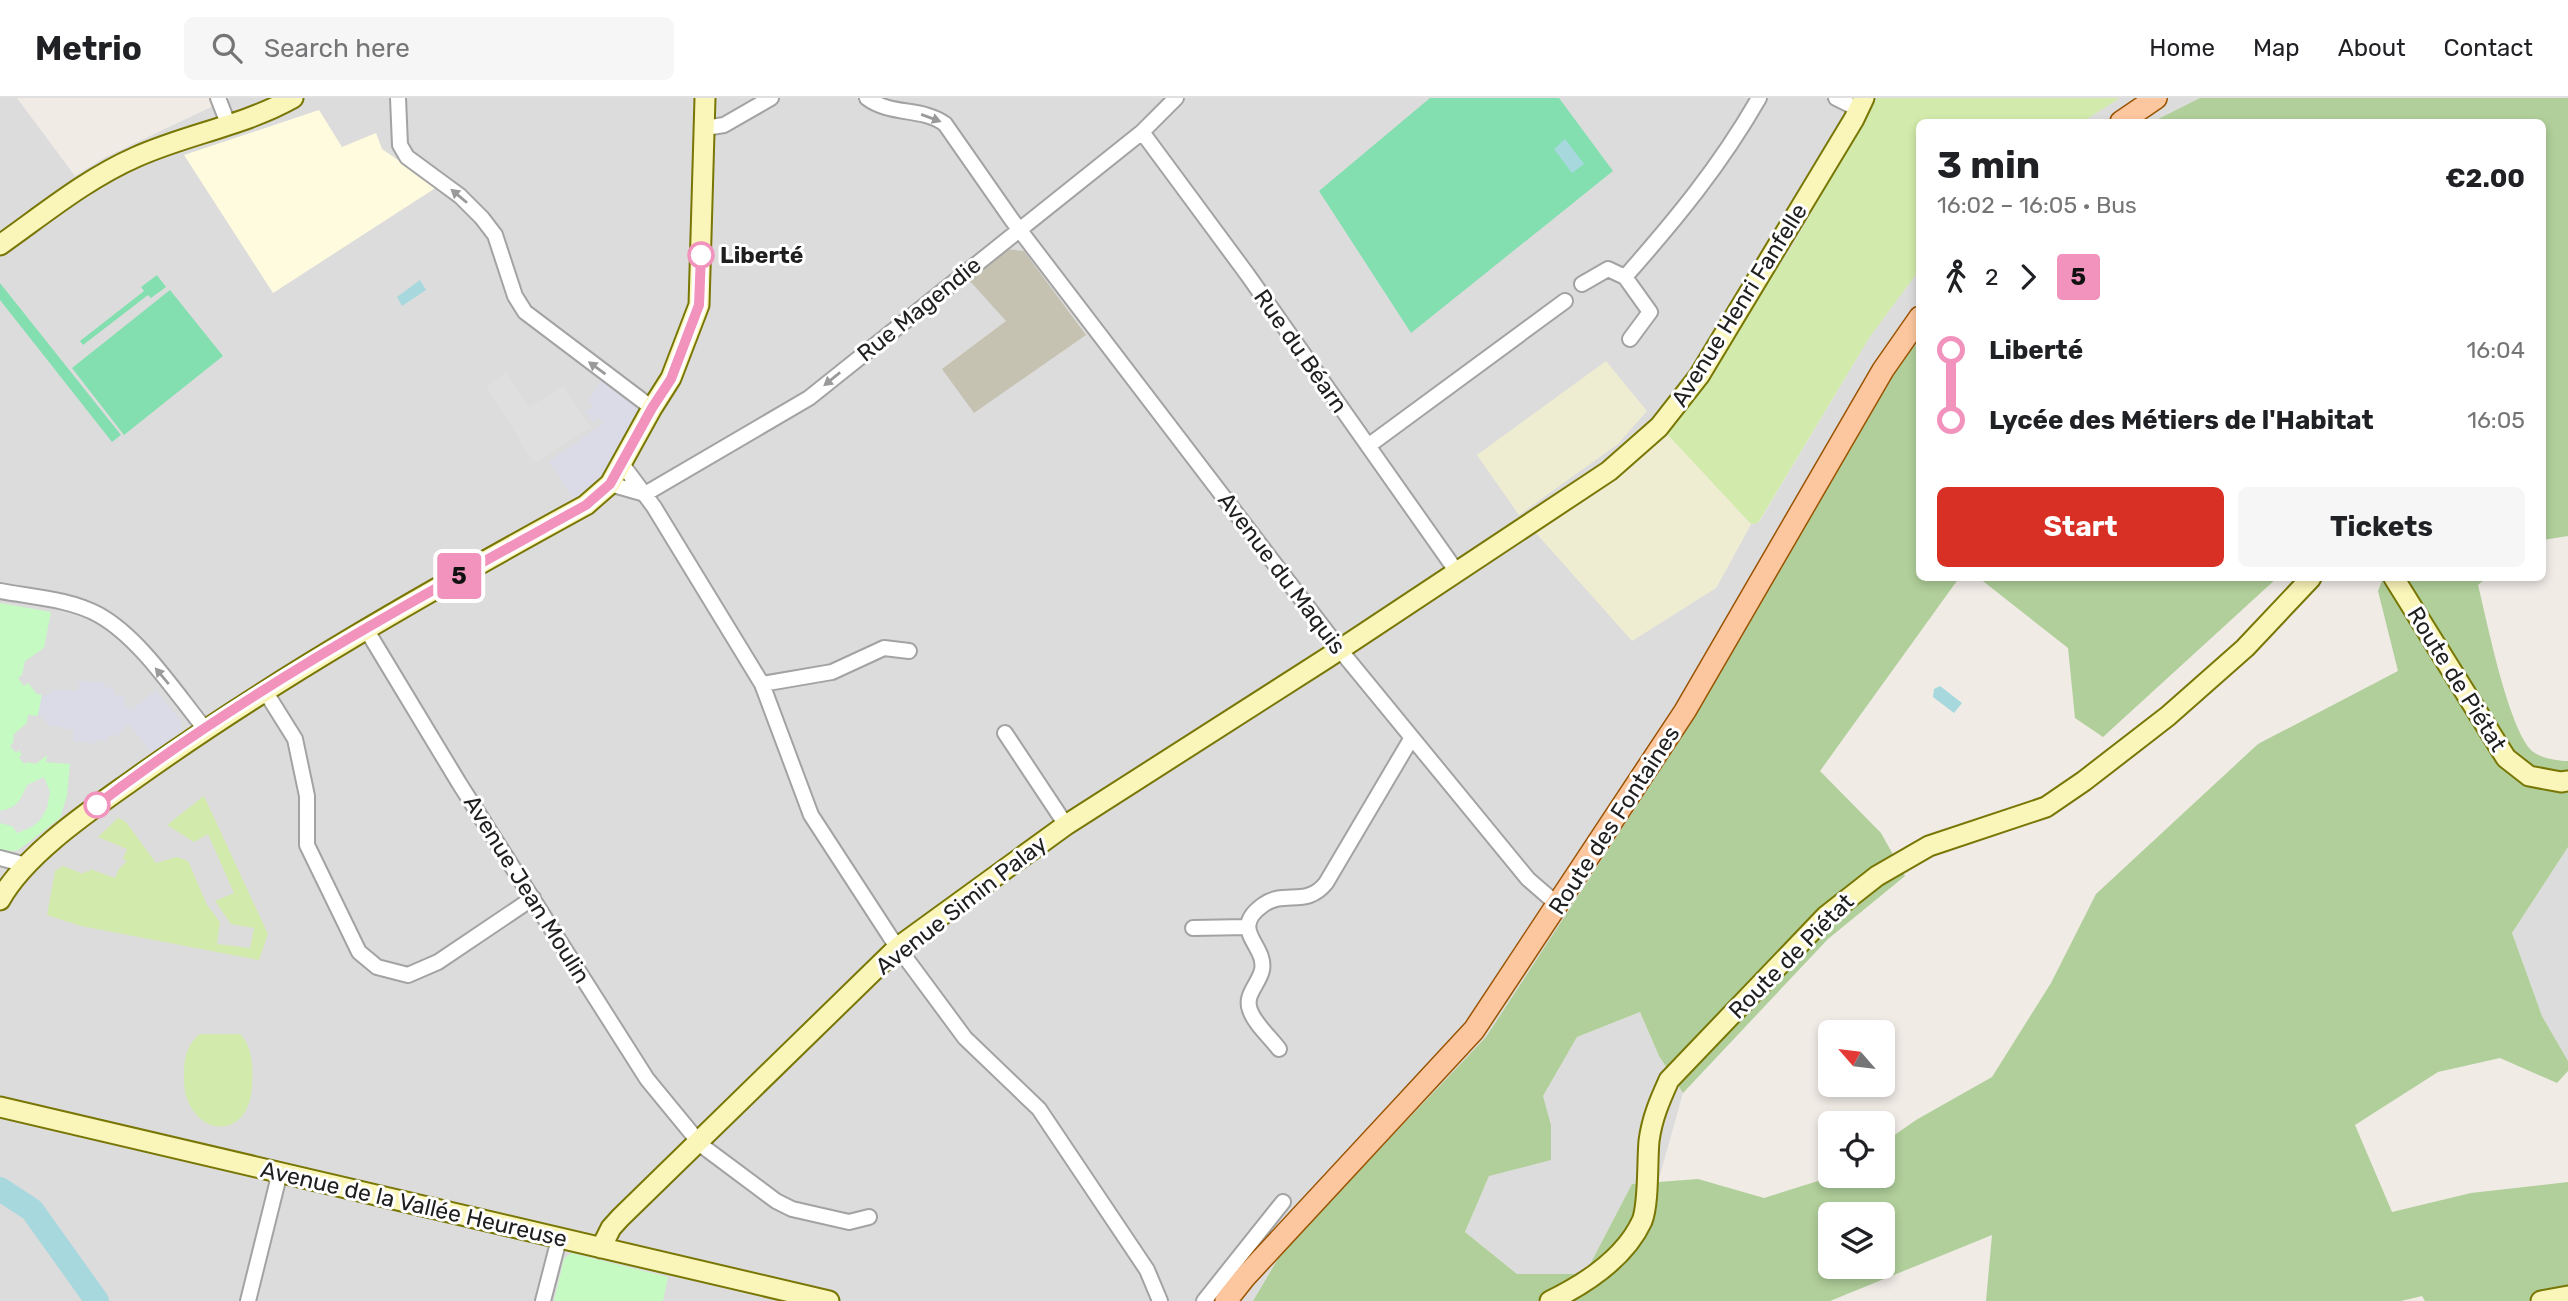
<!DOCTYPE html>
<html lang="en">
<head>
<meta charset="utf-8">
<style>
  :root { --surface:#fff; --page:#f6f6f6; --text:#202124; --muted:#757577; --line:#e0e0e0; --accent:#d93025 }
  body { margin:0; font-family:Rubik,sans-serif; background:var(--page); color:var(--text); height:100vh; display:flex; flex-direction:column; font-size:26px; white-space:nowrap }
  * { box-sizing:border-box; margin:0 }
  p { font-size:23px; color:var(--muted) }
  .icon { flex:none; width:38px; height:38px; fill:none; stroke:currentColor; stroke-width:2; stroke-linecap:round; stroke-linejoin:round }
  .map { position:relative; flex:1; overflow:hidden }
  .sheet { position:absolute; left:1916px; top:21px; width:630px; height:462px; display:flex; flex-direction:column; background:var(--surface); border-radius:10px; box-shadow:0 4px 10px #0003 }
  .sheet>* { flex:none }
  .badge { padding:0 14px; border-radius:5px; font-size:24px; line-height:46px }
  .needle { width:46px; rotate:298deg }
  .tools { position:absolute; left:1818px; top:922px; display:grid; gap:14px }
  .tools a { display:grid; place-items:center; width:77px; height:77px; border-radius:10px; background:var(--surface); box-shadow:0 4px 10px #0003; font-size:35px }
  .map>.badge { position:absolute; translate:-50% -50%; box-shadow:0 0 0 4px #fff }
  .legs { display:flex; align-items:center; gap:10px; height:77px; padding:0 21px; font-size:23px }
  .legs p { margin-inline-start:auto }
  .head { display:flex; align-items:center; justify-content:space-between; height:119px; padding:0 21px }
  h1 { font-size:38px; font-weight:700; line-height:52px }
  .cta { display:flex; gap:14px; margin-top:auto; padding:14px 21px }
  .cta a { flex:1; height:80px; border-radius:10px; background:var(--accent); color:#fff; font-size:28px; font-weight:700; line-height:80px; text-align:center }
  .cta a+a { background:var(--page); color:var(--text) }
  ul { padding:0 21px; list-style:none }
  li { display:flex; align-items:center; gap:24px; height:70px; font-size:26px }
  li i { display:grid; place-items:center; width:10px; height:100%; margin:0 9px; background:currentColor }
  li i::after { content:''; width:18px; height:18px; margin:-9px; border:5px solid; border-radius:50%; background:var(--surface) }
  li p { margin-inline-start:auto }
  li:first-child i { background:linear-gradient(#0000 50%,currentColor 0) }
  li:last-child i { background:linear-gradient(currentColor 50%,#0000 0) }
  header { display:flex; align-items:center; gap:42px; box-sizing:border-box; height:98px; padding:0 35px; background:var(--surface); border-bottom:2px solid var(--line) }
  header strong { font-size:33px }
  nav { display:flex; gap:38px; margin-inline-start:auto; font-size:24px }
  .search { width:490px; height:63px; background:var(--page); display:flex; align-items:center; gap:18px; box-sizing:border-box; padding:0 24px; border-radius:10px; color:var(--muted); font-size:26px }
  .map>svg:first-child { display:block }
  .residential { fill:#dddcdc }
  .education { fill:#fffbdf }
  .construction { fill:#c5c2b1 }
  .farmland { fill:#efedd1 }
  .grass { fill:#d2eaab }
  .forest { fill:#b0cf9a; fill-rule:evenodd }
  .park { fill:#c5fac3 }
  .pitch { fill:#83dfb0 }
  .parking { fill:#dfdfdf }
  .plaza { fill:#dadbe6 }
  .water { fill:#a6d8de }
  .lines { fill:none; stroke-linecap:round; stroke-linejoin:round }
  .river { stroke:#a6d8de; stroke-width:24 }
  .street-casing { stroke:#a3a3a3; stroke-width:18 }
  .secondary-casing { stroke:#787604; stroke-width:23 }
  .primary-casing { stroke:#9a5300; stroke-width:24 }
  .street { stroke:#fff; stroke-width:14 }
  .secondary { stroke:#faf5b9; stroke-width:19 }
  .primary { stroke:#fcc79e; stroke-width:21 }
  .oneway { fill:#9a9a9a }
  .line-1-casing { stroke:#fff; stroke-width:16 }
  .line-1 { stroke:#f193bd; stroke-width:10 }
  .stop-1-dot { fill:#fff; stroke:#f193bd; stroke-width:3.5 }
  .labels { text-anchor:middle; dominant-baseline:central; stroke-width:6; stroke-linejoin:round; paint-order:stroke }
  .stop-label { font-size:23px; font-weight:bold; fill:#1f1f1f; stroke:#fff; text-anchor:start }
  .street-label { font-size:23px; fill:#1f1f1f; stroke:#fff }
</style>
</head>
<body>
<header>
<strong>Metrio</strong>
<div class="search"><svg class="icon" aria-label="search" viewBox="0 0 24 24"><circle cx="10" cy="10" r="6"/><path d="M15 15l6 6"/></svg>Search here</div>
<nav><a>Home</a><a>Map</a><a>About</a><a>Contact</a></nav>
</header>
<div class="map">
<svg width="2568" height="1203" viewBox="0 0 2568 1203">
  <rect width="100%" height="100%" fill="#f0ebe5"/>
  <path class="residential" d="M0,0H17L75,78L104,60L230,0H1877L1791,150L1667,336L1611,385L1536,434L1716,490L1751,426L1759,424L1869,240L1920,171V240L1892,274L1683,637L1486,939L1282,1154L1253,1203H0Z
    M2120,0H2200L2152,24H2082Z
    M2568,749V963L2542,918L2512,835Z
    M1640,914L1659,958L1683,995L1658,1084L1632,1086L1585,1176H1517L1465,1134L1489,1078L1551,1027L1543,998L1577,939Z"/>
  <path class="education" d="M319,12L342,49L376,35L382,51L437,89L273,195L184,57Z"/>
  <path class="construction" d="M1005,151L1024,153L1086,237L974,315L942,271L1006,223L969,182Z"/>
  <path class="farmland" d="M1606,263L1647,313L1618,346L1519,417L1477,357Z
    M1667,336L1751,426L1716,490L1632,543L1535,434L1611,385Z"/>
  <path class="grass" d="M1877,0H2120L2082,24H1920V171L1869,240L1758,425L1751,426L1667,336L1791,150Z
    M204,698L268,836L259,862L81,828L47,817L55,773L63,768L83,776L85,773L89,774L90,771L115,780L119,771L127,763L123,761L127,751L98,739L118,720L126,724L156,765L177,759L188,763L207,807L220,824L217,846L250,850L254,830L231,826L215,803L234,795L208,736L194,744L167,727Z
    M200,936H240C253,949 253,970 252,988C250,1037 203,1042 187,1001C184,993 184,983 184,974C184,959 188,945 200,936Z"/>
  <path class="forest" d="M2200,0H2568V438L2543,442V24H2152Z
    M1920,240V480H1959L1820,673L1881,735L1905,778L1828,841L1683,995L1659,958L1640,914L1577,939L1543,998L1551,1027V1062L1489,1078L1465,1134L1517,1176H1585L1632,1086L1698,1081L1764,1100L1834,1078H1883V1045L1916,1022L1992,979L2051,885L2096,796L2258,646L2398,573L2378,493L2383,480H2486L2478,487C2487,523 2508,630 2532,653C2540,660 2558,663 2568,663V749L2512,835L2542,918L2568,963V973L2557,985L2500,960L2438,974L2355,1027L2392,1114L2471,1095L2568,1084V1190L2528,1203H2425L2422,1198L2401,1203H1986L1992,1137L1830,1203H1253L1282,1154L1486,939L1683,637L1892,274ZM1830,1116H1883V1169H1830Z
    M1979,480H2277L2103,639L2075,620L2068,550Z"/>
  <path class="park" d="M0,505L51,514L44,550L25,563L22,577L18,580L24,588L28,585L37,596L42,597L38,618L28,617L27,625L14,636L13,645L10,648L16,655L19,652L22,657L19,659L24,666L28,664L36,666L47,657L46,664L70,666L67,698L60,720L24,748L16,753H0V725L12,728L27,687C21,702 17,710 0,713Z
    M571,1155L668,1179L663,1203H554L564,1161Z"/>
  <path class="pitch" d="M1430,0H1559L1613,73L1411,235L1319,93Z
    M157,177L166,189L151,200L148,197L83,247L80,243L144,193L141,189Z
    M0,185L121,337L112,344L0,202Z
    M170,192L223,258L124,337L72,270Z"/>
  <path class="parking" d="M506,275L529,309L563,288L591,329L534,365L486,288Z
    M44,679L50,694L47,710L40,722L32,729L17,735L12,728L0,725V713L11,711L20,703L27,687Z"/>
  <path class="plaza" d="M603,281L638,308L639,318L611,375L576,406L549,363L603,326L599,320L593,324L585,314L593,308L588,301Z
    M80,583L104,585V589L114,590V597L125,598L124,605L131,612L156,592L181,623V632L153,657L129,626L117,638L109,637L108,643L97,642L96,646L73,643L74,632L62,631V628H50L43,619L38,618L42,597L46,598L53,592L78,593Z"/>
  <path class="water" d="M1565,41L1584,66L1572,75L1554,51Z
    M420,182L426,192L402,208L397,199Z
    M1940,588L1962,605L1954,615L1933,599L1934,591Z"/>
  <g class="lines">
    <path class="river" d="M0,1091L32,1112L97,1203"/>
    <defs>
      <path id="street" d="M218,0L229,28
        M398,0L400,47L407,59L460,98L482,120L495,137L515,198L525,214L652,310
        M867,0C891,18 922,9 945,26L1012,122L1345,558L1528,781L1558,807
        M1836,0L1858,11
        M705,30L724,27L771,0
        M1142,34L1247,176L1457,474
        M1625,179L1650,214L1630,241
        M1582,186L1608,171L1625,179C1676,121 1720,68 1759,0
        M1368,348L1565,203
        M622,366L654,409L762,586L811,717L891,840L965,940L1039,1011L1147,1172L1160,1203
        M610,386L645,396
        M645,396L809,300L1142,34L1176,0
        M0,493C32,499 70,501 99,517C140,540 175,594 205,631
        M366,531L459,685L647,981L693,1037L705,1050L776,1103L792,1111L849,1124L869,1119
        M762,586L832,574L884,550L909,553
        M265,593L295,641L307,698V747L359,854L377,869L408,877L438,864L533,800
        M1005,635L1066,727
        M0,760L26,767
        M1193,830L1247,829
        M1279,951C1270,939 1254,925 1250,912C1244,897 1259,886 1262,872C1267,847 1228,832 1263,807C1285,791 1306,810 1326,785L1411,641
        M248,1203L280,1074
        M543,1203L559,1141
        M1204,1203L1283,1104"/>
      <path id="secondary" d="M0,147C44,116 86,81 136,59C187,36 243,28 293,0
        M2394,480L2506,660L2529,678L2561,684L2568,683
        M0,802C25,756 91,712 133,682C277,579 431,492 586,407L610,386L652,310L671,280L699,207L705,0
        M0,1009L829,1203
        M601,1150L611,1130L620,1120L898,849L1066,727L1327,560L1609,373L1659,329L1699,278L1854,21L1864,0
        M1550,1203C1585,1186 1625,1160 1642,1123C1649,1106 1647,1064 1649,1043C1652,1020 1660,1002 1669,982L1826,818L1877,778L1929,748L2046,709L2084,683L2168,618L2245,550L2311,480
        M2541,1203L2568,1198"/>
      <path id="primary" d="M2121,24L2156,0
        M1226,1203L1245,1179L1474,932L1685,613L1883,272L1920,219"/>
    </defs>
    <use href="#street" class="street-casing"/>
    <use href="#secondary" class="secondary-casing"/>
    <use href="#primary" class="primary-casing"/>
    <use href="#street" class="street"/>
    <use href="#secondary" class="secondary"/>
    <use href="#primary" class="primary"/>
  </g>
  <defs><path id="oneway-solid" d="M-6-.8H1V-3.2L6.5 0L1 3.2V.8H-6Z" transform="scale(1.75)"/></defs>
  <g class="oneway">
    <use href="#oneway-solid" transform="translate(931 20) rotate(20)"/>
    <use href="#oneway-solid" transform="translate(459 98) rotate(-140)"/>
    <use href="#oneway-solid" transform="translate(597 270) rotate(-144)"/>
    <use href="#oneway-solid" transform="translate(832 281) rotate(141)"/>
    <use href="#oneway-solid" transform="translate(162 578) rotate(-130)"/>
  </g>
  <g class="lines">
    <defs>
      <path id="line-1" d="M97,707C248,591 420,499 586,407L610,386L652,310L671,281L699,207L701,157"/>
    </defs>
    <use href="#line-1" class="line-1-casing"/>
    <use href="#line-1" class="line-1"/>
  </g>
  <g class="stop-1-dot">
    <circle cx="701" cy="157" r="12"/>
    <circle cx="97" cy="707" r="12"/>
  </g>
  <g class="labels">
    <g class="stop-label">
      <text x="720" y="157">Liberté</text>
    </g>
    <g class="street-label">
      <text transform="translate(1739 207) rotate(-58)">Avenue Henri Fanfelle</text>
      <text transform="translate(919 211) rotate(-39)">Rue Magendie</text>
      <text transform="translate(1301 253) rotate(55)">Rue du Béarn</text>
      <text transform="translate(1282 475) rotate(53)">Avenue du Maquis</text>
      <text transform="translate(2457 581) rotate(58)">Route de Piétat</text>
      <text transform="translate(1614 722) rotate(-57)">Route des Fontaines</text>
      <text transform="translate(527 791) rotate(58)">Avenue Jean Moulin</text>
      <text transform="translate(961 807) rotate(-38)">Avenue Simin Palay</text>
      <text transform="translate(1791 858) rotate(-45)">Route de Piétat</text>
      <text transform="translate(414 1106) rotate(13)">Avenue de la Vallée Heureuse</text>
    </g>
  </g>
</svg>
<div class="tools">
<a><svg class="needle" viewBox="-14 -14 28 28"><path d="M0-13l5 13h-10z" fill="#e53935"/><path d="M0 13l5-13h-10z" fill="#757577"/></svg></a>
<a><svg class="icon" aria-label="locate" viewBox="0 0 24 24"><circle cx="12" cy="12" r="6"/><path d="M12 2v4M12 18v4M2 12h4M18 12h4"/></svg></a>
<a><svg class="icon" aria-label="layers" viewBox="0 0 24 24"><path d="M12 4l9 5-9 5-9-5zM3 14l9 5 9-5"/></svg></a>
</div>
<b class="badge" style="left:459px;top:478px;background:#f193bd;color:#111">5</b>
<section class="sheet">
<div class="head"><div><h1>3 min</h1><p>16:02 – 16:05 · Bus</p></div><b>€2.00</b></div>
<div class="legs"><svg class="icon" aria-label="walk" viewBox="0 0 24 24"><circle cx="13" cy="4" r="2"/><path d="M13 8l-2 6 4 7M11 14l-3 7M7 12l3-4h3l4 4"/></svg>2<svg class="icon" aria-label="forward" viewBox="0 0 24 24"><path d="M9 5l7 7-7 7"/></svg><b class="badge" style="background:#f193bd;color:#111">5</b></div>
<ul>
<li><i style="color:#f193bd"></i><b>Liberté</b><p>16:04</p></li>
<li><i style="color:#f193bd"></i><b>Lycée des Métiers de l'Habitat</b><p>16:05</p></li>
</ul>
<div class="cta"><a>Start</a><a>Tickets</a></div>
</section>
</div>
</body>
</html>
